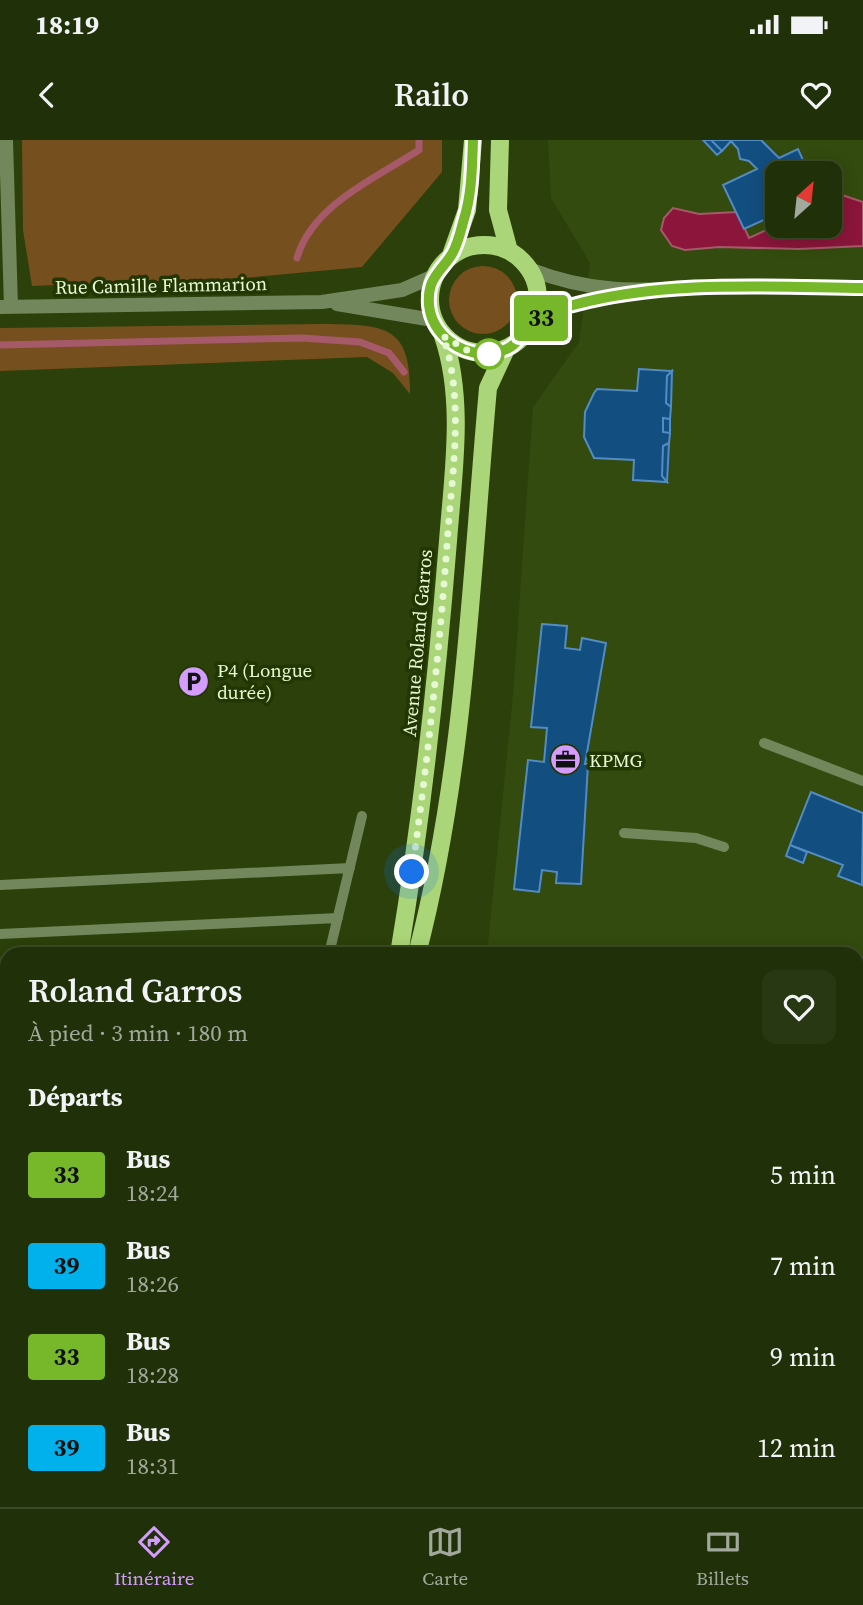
<!DOCTYPE html>
<html lang="fr">
<head>
<meta charset="utf-8">
<style>
  :root { --surface:#203008; --page:#283812; --text:#f1f3f6; --muted:#a2a99c; --line:#3d4b29; --accent:#d39cfd }
  body { margin:0; font-family:"Source Serif 4",serif; background:var(--page); color:var(--text); height:100vh; display:flex; flex-direction:column; font-size:26px; white-space:nowrap }
  * { box-sizing:border-box; margin:0 }
  p { font-size:23px; color:var(--muted) }
  .icon { flex:none; width:38px; height:38px; fill:none; stroke:currentColor; stroke-width:2; stroke-linecap:round; stroke-linejoin:round }
  .map { position:relative; flex:1; overflow:hidden }
  .side { position:absolute; left:0px; top:807px; width:864px; height:562px; display:flex; flex-direction:column; background:var(--surface); border-radius:21px 21px 0 0; box-shadow:0 4px 18px #0003,0 0 0 2px var(--line) }
  .side>* { flex:none }
  .badge { padding:0 14px; border-radius:5px; font-size:24px; line-height:46px }
  .needle { width:46px; rotate:27deg }
  .controls { position:absolute; left:765px; top:21px; display:grid; gap:14px }
  .controls a { display:grid; place-items:center; width:77px; height:77px; border-radius:14px; background:var(--surface); box-shadow:0 4px 18px #0003,0 0 0 2px var(--line); font-size:35px }
  .you { position:absolute; width:35px; height:35px; margin:-18px; border:5px solid #fff; border-radius:50%; background:#1a73e8; box-shadow:0 0 0 10px #1a73e833 }
  .map>.badge { position:absolute; translate:-50% -50%; box-shadow:0 0 0 4px #fff }
  h2 { padding:0 28px; font-size:26px; line-height:63px }
  .round { display:grid; place-items:center; flex:none; width:74px; height:74px; border-radius:14px; background:var(--page) }
  .overview { display:flex; align-items:center; justify-content:space-between; height:119px; padding:0 28px }
  h1 { font-size:33px; font-weight:600; line-height:52px }
  ul { padding:0; list-style:none }
  li { display:flex; align-items:center; gap:21px; height:91px; padding:0 28px }
  li div { flex:1 }
  li b { display:block; font-size:26px }
  li em { font-style:normal }
  li .badge { min-width:77px; font-weight:700; text-align:center }
  .status { display:flex; justify-content:space-between; align-items:center; height:49px; padding:0 35px; background:var(--surface); direction:ltr }
  .status svg { height:19px; fill:currentColor }
  header { display:flex; justify-content:space-between; align-items:center; height:91px; padding:0 28px; background:var(--surface); font-size:32px; font-weight:600 }
  .menu { display:flex; justify-content:space-around; align-items:center; height:98px; border-top:2px solid var(--line); background:var(--surface); font-size:19px; color:var(--muted) }
  .menu a { display:grid; justify-items:center; gap:4px }
  .menu .on { color:var(--accent) }
  .map>svg:first-child { display:block }
  .built { fill:#334b0e; fill-rule:evenodd }
  .green { fill:#764f1e }
  .water { fill:#8b153b; stroke:#a65969; stroke-width:2 }
  .lines { fill:none; stroke-linecap:round; stroke-linejoin:round }
  .stream { stroke:#a65969; stroke-width:7 }
  .building { fill:#134e81; stroke:#538cc2; stroke-width:2 }
  .lane { stroke:#72875b; stroke-width:10 }
  .street { stroke:#72875b; stroke-width:14 }
  .primary { stroke:#aad578; stroke-width:18 }
  .line-casing { stroke:#fff; stroke-width:16 }
  .line { stroke:#76b82a; stroke-width:10 }
  .walk { stroke:#e6f8d4; stroke-width:7; stroke-dasharray:0 12.6 }
  .stop-dot { fill:#fff; stroke:#76b82a; stroke-width:3.5 }
  .labels { text-anchor:middle; dominant-baseline:central; stroke-width:7; stroke-linejoin:round; paint-order:stroke }
  .street-label { font-size:19px; fill:#e6f8d4; stroke:#213600 }
  .poi-label { font-size:19px; fill:#e6f8d4; stroke:#213600; text-anchor:start }
</style>
</head>
<body>
<div class="status"><b>18:19</b><svg viewBox="0 0 49 12"><path d="M0 12V9h3v3zM5 12V6h3v6zM10 12V3h3v9zM15 12V0h3v12zM26 1h20v11H26zM47 4h2v5h-2z"/></svg></div>
<header><svg class="icon" aria-label="back" viewBox="0 0 24 24"><path d="M15 5l-7 7 7 7"/></svg>Railo<svg class="icon" aria-label="heart" viewBox="0 0 24 24"><path d="M12 20l-8-8c-3-5 5-10 8-4 3-6 11-1 8 4z"/></svg></header>
<div class="map">
<svg width="863" height="1367" viewBox="0 0 863 1367">
  <rect width="100%" height="100%" fill="#2b400a"/>
  <path class="built" d="M548,0H863V1120L858,1134V814H487L513,555L533,267L579,202L590,123L551,58ZM777,33H830V86H777Z"/>
  <path class="green" d="M22,0H442V32L362,127L244,138L32,146L23,90Z
    M449 160a34 34 0 1 1 68 0a34 34 0 1 1-68 0Z
    M324,184C384,185 411,184 410,254L393,233L367,217L0,231V188Z
    M0,871H7V1362H122L119,1367H0Z
    M863,1262V1367H824L826,1362H858V1277Z"/>
  <path class="water" d="M836,53L863,62V106L799,109L719,107L685,110L672,106L661,90L664,78L673,68L699,74L737,72L749,98L777,85L830,86V60Z"/>
  <g class="lines">
    <path class="stream" d="M297,118C312,65 377,37 419,10V0
      M0,205L302,198L360,202L389,213L404,232"/>
  </g>
  <path class="building" d="M703,0H711L722,11L717,15Z
    M711,0H761L779,18L798,9L809,33H777V74L744,89L723,45L757,29L749,21L740,19L738,9L731,1L722,11Z
    M639,229L672,231L667,236L666,263L671,267L670,279L663,278V292L670,293L669,303L663,306L662,336L667,342L633,340L634,320L594,318L584,297L585,272L594,253L597,249L637,251Z
    M672,231L671,267L666,263L667,236Z
    M663,278L670,279V293L663,292Z
    M669,303L667,342L662,336L663,306Z
    M542,484L567,486L565,508L580,510L582,498L606,503L585,624H588L581,744L556,743L557,732L542,730L539,752L514,749L528,620L544,622L547,588L531,587Z
    M811,652L863,673L862,745L838,736L843,725L790,705Z
    M790,705L807,712L803,723L786,716Z
    M858,881L863,883V941L858,939Z
    M746,1362H763L761,1367H744Z"/>
  <g class="lines">
    <path class="lane" d="M764,603L863,641
      M624,693L696,698L724,707
      M0,745L350,728
      M0,794L338,778
      M329,814L362,676
      M0,846H7
      M666,1362L681,1367
      M733,1367L735,1362"/>
    <path class="street" d="M6,0L11,167
      M529,129C607,159 654,148 735,146C777,146 820,148 863,148
      M337,164L433,180
      M0,167L322,162L402,150L434,136
      M534,181L570,166L617,154
      M858,1226L863,1212
      M804,1367L806,1362"/>
    <path class="primary" d="M500,0L498,70L509,111
      M430 159a54 54 0 1 1 108 0a54 54 0 1 1-108 0Z
      M451,115L467,70L473,0
      M399,814C422,677 437,539 448,401C453,334 465,260 443,196
      M417,814C465,630 471,437 488,248L506,209
      M202,1367L204,1362"/>
  </g>
  <g class="lines">
    <defs>
      <path id="line" d="M473,0C472,26 472,54 464,79C461,90 458,104 452,114C440,133 427,138 429,165C432,194 460,216 489,213C519,211 517,196 534,181C542,173 562,168 573,165C667,140 767,147 863,148"/>
    </defs>
    <use href="#line" class="line-casing"/>
    <use href="#line" class="line"/>
    <path class="walk" d="M412,732C428,618 440,505 448,391C453,327 464,257 443,196L472,213L489,214"/>
  </g>
  <defs>
    <symbol id="parking-disc" viewBox="-11 -11 22 22"><circle r="9.5" fill="#d39cfd" stroke="#213600"/><path d="M-3.5-5.5H1a3.5 3.5 0 0 1 0 7H-1V5.5H-3.5ZM-1-3.4V-.6H.8a1.4 1.4 0 0 0 0-2.8Z" fill="#111"/></symbol>
    <symbol id="office-disc" viewBox="-11 -11 22 22"><circle r="9.5" fill="#d39cfd" stroke="#213600"/><path d="M-6-3h4V-5.5h4V-3h4V5H-6ZM-1-4.5V-3h2v-1.5ZM-6 0V1H6V0Z" fill="#111"/></symbol>
  </defs>
  <g fill-rule="evenodd">
    <use href="#parking-disc" x="176" y="524" width="35" height="35"/>
    <use href="#office-disc" x="548" y="602" width="35" height="35"/>
  </g>
  <circle class="stop-dot" cx="489" cy="214" r="14"/>
  <g class="labels">
    <g class="street-label">
      <text transform="translate(161 145) rotate(-1)">Rue Camille Flammarion</text>
      <text transform="translate(417 503) rotate(-85)">Avenue Roland Garros</text>
    </g>
    <g class="poi-label">
      <text x="217" y="530">P4 (Longue<tspan x="217" dy="22">durée)</tspan></text>
      <text x="589" y="620">KPMG</text>
    </g>
  </g>
</svg>
<div class="controls">
<a><svg class="needle" viewBox="-14 -14 28 28"><path d="M0-13l5 13h-10z" fill="#e53935"/><path d="M0 13l5-13h-10z" fill="#a2a99c"/></svg></a>
</div>
<div class="you" style="left:412px;top:732px"></div>
<b class="badge" style="left:541px;top:178px;background:#76b82a;color:#111">33</b>
<section class="side">
<div class="overview"><div><h1>Roland Garros</h1><p>À pied · 3 min · 180 m</p></div><a class="round"><svg class="icon" aria-label="heart" viewBox="0 0 24 24"><path d="M12 20l-8-8c-3-5 5-10 8-4 3-6 11-1 8 4z"/></svg></a></div>
<h2>Départs</h2>
<ul>
<li><span class="badge" style="background:#76b82a;color:#111">33</span><div><b>Bus</b><p>18:24</p></div><em>5 min</em></li>
<li><span class="badge" style="background:#00b1eb;color:#111">39</span><div><b>Bus</b><p>18:26</p></div><em>7 min</em></li>
<li><span class="badge" style="background:#76b82a;color:#111">33</span><div><b>Bus</b><p>18:28</p></div><em>9 min</em></li>
<li><span class="badge" style="background:#00b1eb;color:#111">39</span><div><b>Bus</b><p>18:31</p></div><em>12 min</em></li>
</ul>
</section>
</div>
<nav class="menu">
<a class="on"><svg class="icon" aria-label="directions" viewBox="0 0 24 24"><path d="M12 3l9 9-9 9-9-9zM9 14v-3h6M13 9l2 2-2 2"/></svg>Itinéraire</a>
<a><svg class="icon" aria-label="map" viewBox="0 0 24 24"><path d="M3 6l6-2 6 2 6-2v14l-6 2-6-2-6 2zM9 4v14M15 6v14"/></svg>Carte</a>
<a><svg class="icon" aria-label="tickets" viewBox="0 0 24 24"><path d="M3 7h18v10H3zM15 7v10"/></svg>Billets</a>
</nav>
</body>
</html>
